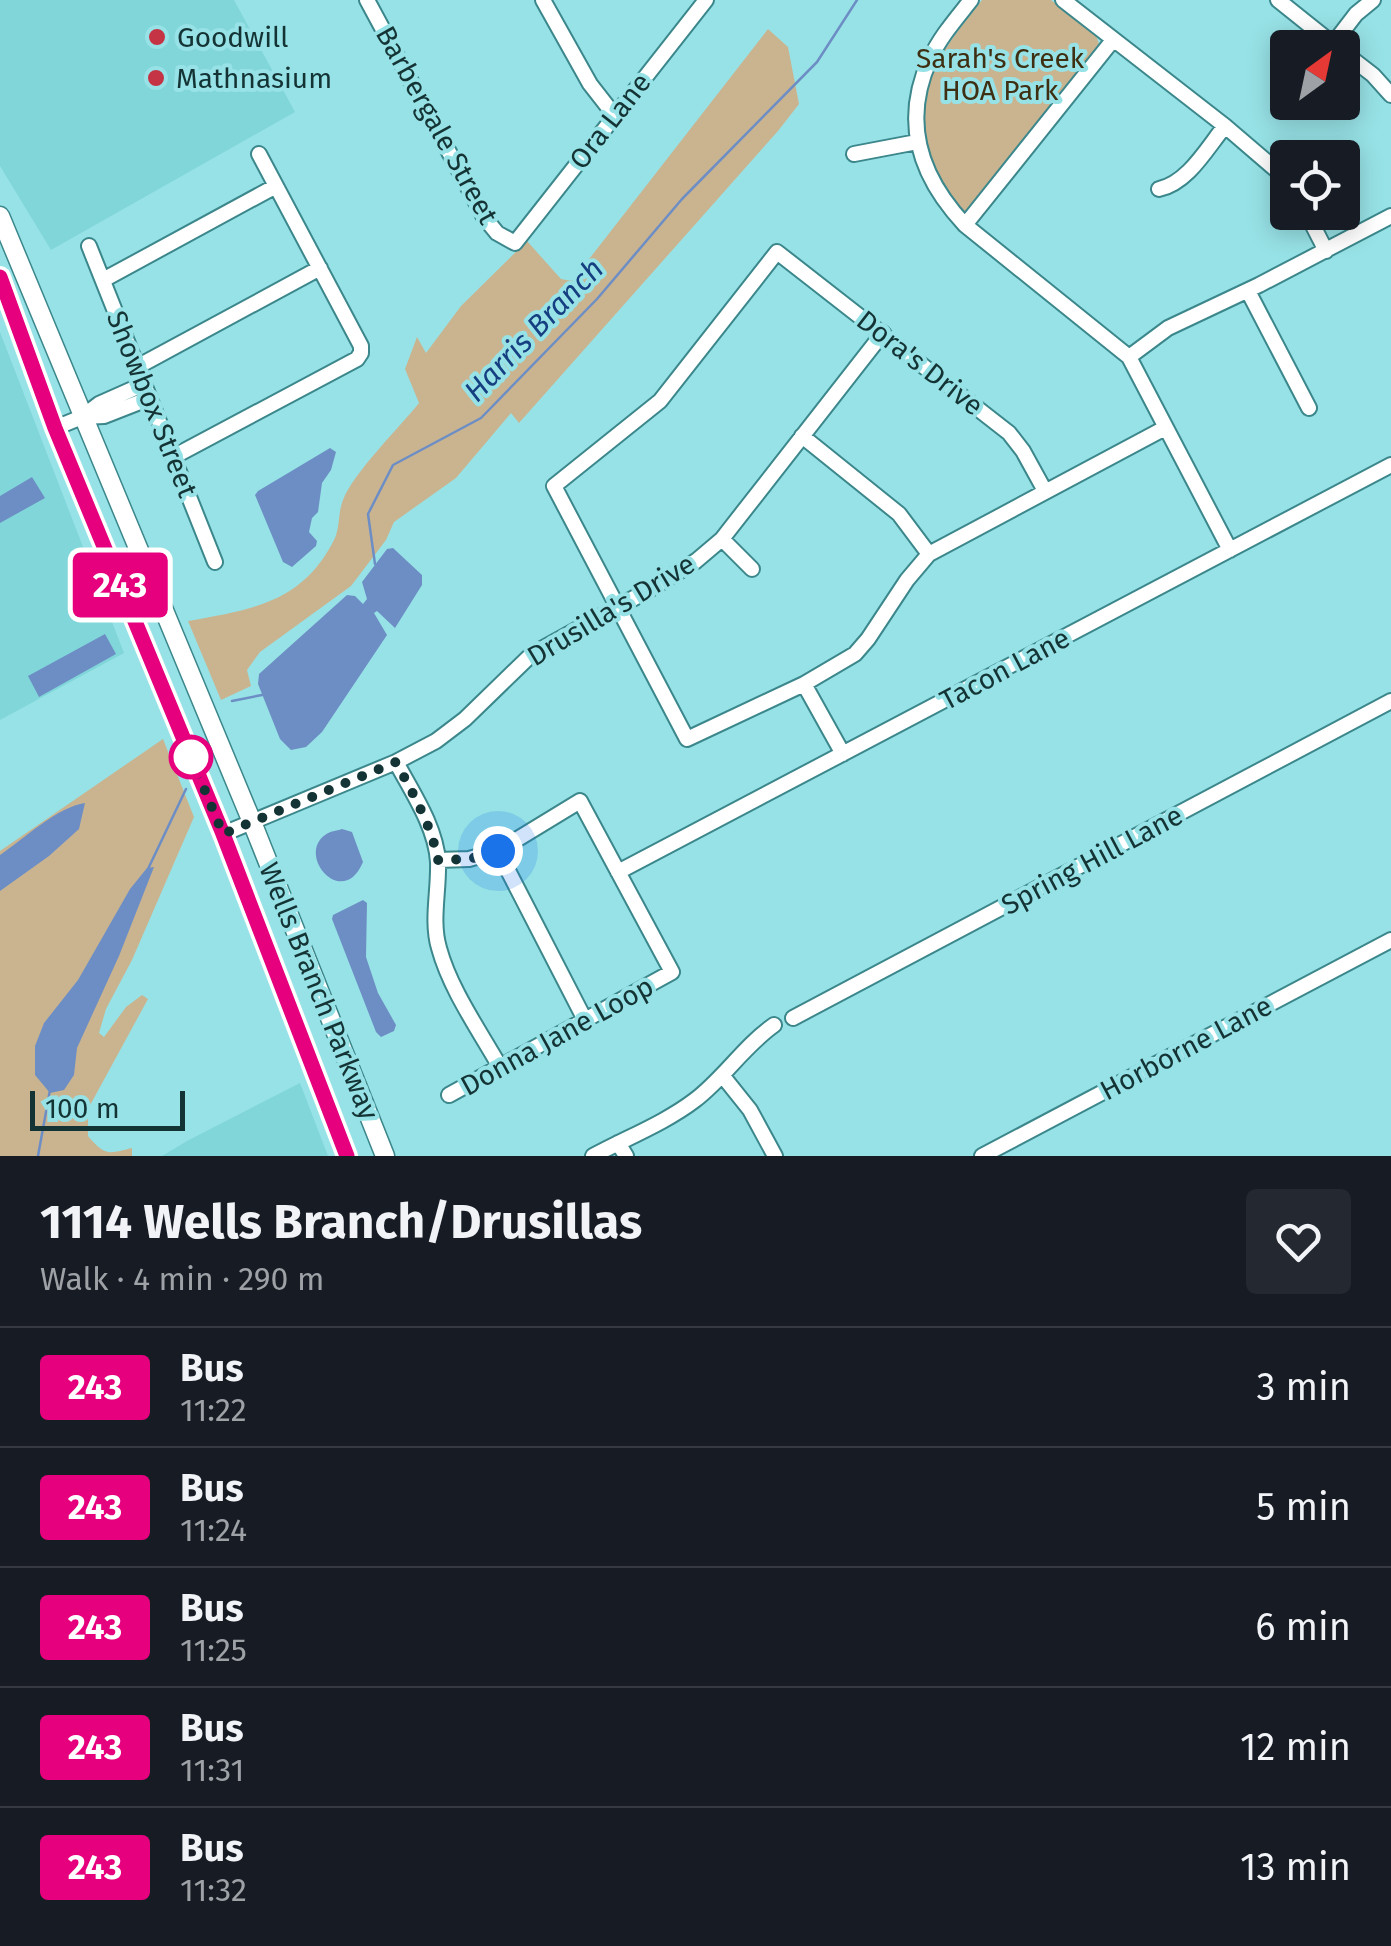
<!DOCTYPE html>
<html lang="en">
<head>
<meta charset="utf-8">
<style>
  :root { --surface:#171b24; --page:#242831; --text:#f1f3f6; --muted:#9ea1a6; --line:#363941 }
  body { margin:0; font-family:"Fira Sans",sans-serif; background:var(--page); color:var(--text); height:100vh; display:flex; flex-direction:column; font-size:38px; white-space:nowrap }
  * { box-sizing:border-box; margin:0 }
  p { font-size:32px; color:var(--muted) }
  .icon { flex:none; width:55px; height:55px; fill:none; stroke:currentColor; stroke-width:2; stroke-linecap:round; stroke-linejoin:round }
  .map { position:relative; height:1156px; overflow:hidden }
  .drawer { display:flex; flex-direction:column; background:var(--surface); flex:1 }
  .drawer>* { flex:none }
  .badge { padding:0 20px; border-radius:8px; font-size:35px; line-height:65px }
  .needle { width:65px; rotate:33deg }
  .fabs { position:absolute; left:1270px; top:30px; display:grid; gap:20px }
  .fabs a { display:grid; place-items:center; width:90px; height:90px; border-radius:10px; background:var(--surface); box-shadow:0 5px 25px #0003; font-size:50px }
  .scale { position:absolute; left:30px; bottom:25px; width:155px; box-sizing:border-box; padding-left:10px; border:5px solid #143335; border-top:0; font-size:28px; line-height:35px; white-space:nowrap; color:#143335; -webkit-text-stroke:8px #97e2e6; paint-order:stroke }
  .you { position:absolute; width:50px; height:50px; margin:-25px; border:8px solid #fff; border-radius:50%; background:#1a73e8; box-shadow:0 0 0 15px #1a73e833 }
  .map>.badge { position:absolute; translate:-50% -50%; box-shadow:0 0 0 5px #fff }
  .round { display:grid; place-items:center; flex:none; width:105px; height:105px; border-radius:10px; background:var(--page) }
  .summary { display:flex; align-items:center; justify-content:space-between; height:170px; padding:0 40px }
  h1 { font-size:48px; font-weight:700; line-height:75px }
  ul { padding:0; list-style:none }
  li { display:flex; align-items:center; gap:30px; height:120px; padding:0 40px; border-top:2px solid var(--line) }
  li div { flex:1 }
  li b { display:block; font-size:38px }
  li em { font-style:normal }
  li .badge { min-width:110px; font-weight:700; text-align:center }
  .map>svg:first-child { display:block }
  .built { fill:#81d6da }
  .green { fill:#cab490 }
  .water { fill:#6d8ec5 }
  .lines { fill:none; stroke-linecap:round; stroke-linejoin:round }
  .stream { stroke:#6d8ec5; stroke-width:2.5 }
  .minor-casing { stroke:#3b878b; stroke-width:18 }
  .major-casing { stroke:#3b878b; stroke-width:21 }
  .minor { stroke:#fff; stroke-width:14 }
  .major { stroke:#fff; stroke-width:18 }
  .line-casing { stroke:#fff; stroke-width:22 }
  .line { stroke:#e6007e; stroke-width:15 }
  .walk { stroke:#143335; stroke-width:10; stroke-dasharray:0 18 }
  .poi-dot { fill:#c53444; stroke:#97e2e6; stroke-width:4 }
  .stop-dot { fill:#fff; stroke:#e6007e; stroke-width:5 }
  .labels { text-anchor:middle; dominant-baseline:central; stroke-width:8; stroke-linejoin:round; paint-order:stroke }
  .poi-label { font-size:28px; fill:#143335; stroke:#97e2e6; text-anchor:start }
  .park-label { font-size:28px; fill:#3e2e12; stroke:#97e2e6 }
  .street-label { font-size:28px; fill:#143335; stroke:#97e2e6 }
  .water-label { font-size:30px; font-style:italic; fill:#163f81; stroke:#97e2e6 }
</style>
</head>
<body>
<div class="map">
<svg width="1391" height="1156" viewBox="0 0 1391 1156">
  <rect width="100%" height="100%" fill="#97e2e6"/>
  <path class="built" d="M0,0H234L295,112L51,250L0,166Z
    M0,332L124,653L0,720Z
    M300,1083L328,1156H162L187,1141Z"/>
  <path class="green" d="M982,0H1051L1096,35L1099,44L970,208L964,212C948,204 940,184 934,168C905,94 938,56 982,0Z
    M768,29L788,47L799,104L778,131L519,423L511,413L456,478L394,522L386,540L351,586L260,652L247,670L251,686L221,700L188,621C253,609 303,603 335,538C340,526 338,512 343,500C354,472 399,428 419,403L405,369L417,337L426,353L461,306L527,241L561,279L572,281Z
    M163,739L194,817L132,960L106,1009L99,1033L104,1037L126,1007L142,995L148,999L88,1109V1136C105,1156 108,1154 132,1148V1156H0V851Z"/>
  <path class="water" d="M330,448L336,452L331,470L322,483L318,512L312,518L309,532L317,541L316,546L292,567L283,562L255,495L258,491Z
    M32,477L45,498L0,523V496Z
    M393,548L422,575V585L395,628L377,611L374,613L387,635L322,732L306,747L291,750L280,739L258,684L259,674L347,595L355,596L363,604L367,599L362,582L387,549Z
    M105,634L116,654L39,697L28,676Z
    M85,803L79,829L49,856L0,891V855C22,840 59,806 85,803Z
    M342,829L352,832L363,862C343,910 296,856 325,835C330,831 336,831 342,829Z
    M154,867L119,956L77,1048L74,1075L64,1090L50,1093L35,1075V1046L44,1023L78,980L130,889L147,868Z
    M363,900L367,903L366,957L378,993L396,1025L394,1031L381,1037L376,1032L332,919L333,915Z"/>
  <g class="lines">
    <path class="stream" d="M375,564L368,514L393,465L481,418L597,299L682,199L817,62L857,0
      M232,701L262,695
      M148,869L186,789
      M38,1156L50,1090"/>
    <defs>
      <path id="minor" d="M367,0L484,217L497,233L515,243L706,0
        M543,0L590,84L615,116
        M971,0C956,19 940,37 930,59C901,122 920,177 965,225L1129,357L1230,550
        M1063,0L1225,126L1288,180
        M1278,0L1338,48
        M1333,44L1356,14L1373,0
        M1342,51L1373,75L1391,95
        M854,154L917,142
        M1159,189C1188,183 1207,148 1225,126
        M1306,212L1326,251
        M965,225L1113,40
        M89,246L215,562
        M103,280L276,186
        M1248,291L1309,408
        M1129,357L1168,328L1259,285L1391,216
        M137,367L320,268
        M83,417L104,416L150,398
        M55,428L82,417L99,404L144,384
        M802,436L899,514L929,554
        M173,457L357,359L361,353V346L259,154
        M1045,491L1023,451L1009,433L777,252L660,401L554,486L687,739L804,684L855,654L868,639L907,580L929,554L1165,428
        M722,539L752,569
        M804,684L843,754
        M396,762C412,792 436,827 438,862C439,891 431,921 439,948C450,989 479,1030 500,1067
        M223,834L396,762L436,741L465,719L531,655L654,587L696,561L722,539L883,333
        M498,851L585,1020
        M438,860L469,859L498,851L580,801L672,972L449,1095
        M618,872L1391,465
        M793,1018L1391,701
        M722,1075L750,1110L775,1156
        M618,1143L626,1156
        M593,1156C626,1138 665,1123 695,1100C724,1078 744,1046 774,1025
        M982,1156L1391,940"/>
      <path id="major" d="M0,216L252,822L385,1156
        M0,277L55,428L223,834L347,1156"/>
    </defs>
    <use href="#minor" class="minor-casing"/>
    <use href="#major" class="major-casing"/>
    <use href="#minor" class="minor"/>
    <use href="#major" class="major"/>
  </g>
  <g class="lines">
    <defs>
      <path id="line" d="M0,277L55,428L223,834L347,1156"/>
    </defs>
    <use href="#line" class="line-casing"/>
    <use href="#line" class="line"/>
    <path class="walk" d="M191,757L223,834L396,762C413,794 431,824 438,860L470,859L498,851"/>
  </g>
  <g class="poi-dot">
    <circle cx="157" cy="37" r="10"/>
    <circle cx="156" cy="78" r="10"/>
  </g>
  <circle class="stop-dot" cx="191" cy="757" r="20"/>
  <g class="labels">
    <g class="poi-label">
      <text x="177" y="37">Goodwill</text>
      <text x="176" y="78">Mathnasium</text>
    </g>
    <g class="park-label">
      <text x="1000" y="58">Sarah's Creek<tspan x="1000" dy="32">HOA Park</tspan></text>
    </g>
    <g class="street-label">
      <text transform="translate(610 121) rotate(-52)">Ora Lane</text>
      <text transform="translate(437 125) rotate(61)">Barbergale Street</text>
      <text transform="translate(920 363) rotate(38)">Dora's Drive</text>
      <text transform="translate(152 404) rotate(68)">Showbox Street</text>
      <text transform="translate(611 610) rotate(-31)">Drusilla's Drive</text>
      <text transform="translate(1005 669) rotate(-28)">Tacon Lane</text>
      <text transform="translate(1092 860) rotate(-28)">Spring Hill Lane</text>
      <text transform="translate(319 991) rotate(68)">Wells Branch Parkway</text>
      <text transform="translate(557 1036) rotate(-29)">Donna Jane Loop</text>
      <text transform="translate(1186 1048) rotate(-28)">Horborne Lane</text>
    </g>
    <g class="water-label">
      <text transform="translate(534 330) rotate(-46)">Harris Branch</text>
    </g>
  </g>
</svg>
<div class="fabs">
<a><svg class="needle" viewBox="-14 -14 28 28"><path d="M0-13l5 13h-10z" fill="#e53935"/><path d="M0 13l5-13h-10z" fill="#9ea1a6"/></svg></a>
<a><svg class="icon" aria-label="locate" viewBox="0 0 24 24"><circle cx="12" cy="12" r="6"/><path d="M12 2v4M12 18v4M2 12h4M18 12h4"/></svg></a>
</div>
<div class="scale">100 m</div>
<div class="you" style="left:498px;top:851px"></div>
<b class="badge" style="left:120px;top:585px;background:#e6007e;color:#fff">243</b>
</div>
<section class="drawer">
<div class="summary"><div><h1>1114 Wells Branch/Drusillas</h1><p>Walk · 4 min · 290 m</p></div><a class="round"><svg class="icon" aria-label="heart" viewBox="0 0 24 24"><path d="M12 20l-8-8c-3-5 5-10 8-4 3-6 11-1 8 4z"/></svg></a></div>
<ul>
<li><span class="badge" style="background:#e6007e;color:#fff">243</span><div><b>Bus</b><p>11:22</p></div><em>3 min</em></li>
<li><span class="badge" style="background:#e6007e;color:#fff">243</span><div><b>Bus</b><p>11:24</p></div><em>5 min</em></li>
<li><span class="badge" style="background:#e6007e;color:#fff">243</span><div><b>Bus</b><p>11:25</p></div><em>6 min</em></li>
<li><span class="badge" style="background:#e6007e;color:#fff">243</span><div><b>Bus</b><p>11:31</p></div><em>12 min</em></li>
<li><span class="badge" style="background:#e6007e;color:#fff">243</span><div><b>Bus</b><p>11:32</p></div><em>13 min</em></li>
</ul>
</section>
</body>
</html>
